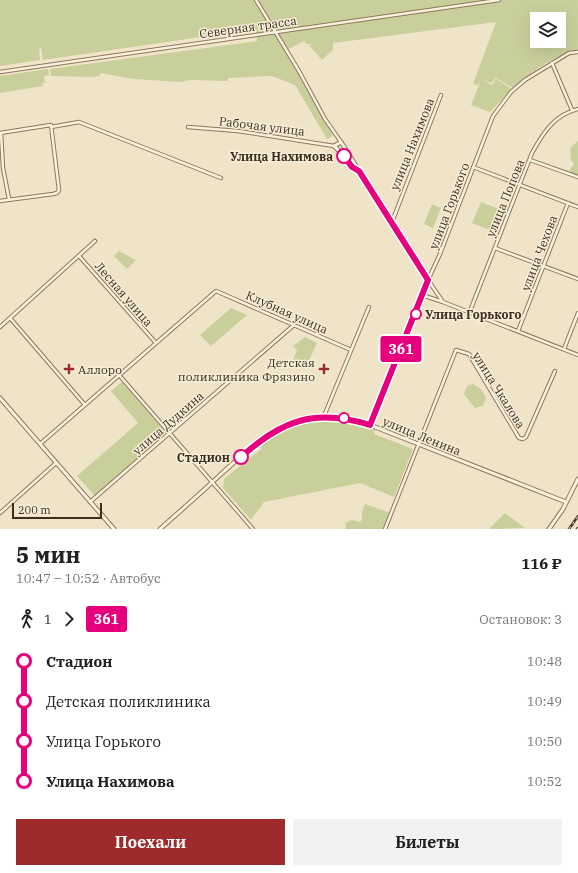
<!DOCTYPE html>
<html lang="ru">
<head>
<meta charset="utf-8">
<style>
  :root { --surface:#fff; --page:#f2f2f2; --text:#202124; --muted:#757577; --accent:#9e2a2b }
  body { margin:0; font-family:"IBM Plex Serif",serif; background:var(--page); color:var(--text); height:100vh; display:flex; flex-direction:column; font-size:15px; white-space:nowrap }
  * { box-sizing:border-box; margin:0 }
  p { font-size:13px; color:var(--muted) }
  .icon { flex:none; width:22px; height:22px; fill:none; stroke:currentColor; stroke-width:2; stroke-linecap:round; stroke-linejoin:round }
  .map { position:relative; height:529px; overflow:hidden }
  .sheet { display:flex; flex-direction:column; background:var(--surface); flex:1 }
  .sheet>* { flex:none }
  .badge { padding:0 8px; border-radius:3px; font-size:14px; line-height:26px }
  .buttons { position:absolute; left:530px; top:12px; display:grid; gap:8px }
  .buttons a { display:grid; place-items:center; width:36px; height:36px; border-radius:0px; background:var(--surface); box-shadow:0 4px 16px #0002; font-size:20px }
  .scale { position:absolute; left:12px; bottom:10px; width:90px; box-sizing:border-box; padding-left:4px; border:2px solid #3d2e20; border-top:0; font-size:11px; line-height:14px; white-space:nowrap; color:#3d2e20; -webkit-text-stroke:3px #f7eed8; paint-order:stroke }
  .map>.badge { position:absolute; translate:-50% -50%; box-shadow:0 0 0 2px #fff }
  .legs { display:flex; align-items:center; gap:6px; height:44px; padding:0 16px; font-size:13px }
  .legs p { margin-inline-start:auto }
  .head { display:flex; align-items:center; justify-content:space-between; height:68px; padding:0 16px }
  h1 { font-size:22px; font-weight:800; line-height:30px }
  .button { display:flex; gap:8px; margin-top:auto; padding:8px 16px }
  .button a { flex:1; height:46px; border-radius:0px; background:var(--accent); color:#fff; font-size:16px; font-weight:800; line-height:46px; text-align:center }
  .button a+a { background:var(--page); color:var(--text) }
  ul { padding:0 16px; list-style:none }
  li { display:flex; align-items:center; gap:14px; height:40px; font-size:15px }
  li i { display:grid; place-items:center; width:6px; height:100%; margin:0 5px; background:currentColor }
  li i::after { content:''; width:10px; height:10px; margin:-5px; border:3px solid; border-radius:50%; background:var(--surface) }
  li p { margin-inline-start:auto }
  li:first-child i { background:linear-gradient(#0000 50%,currentColor 0) }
  li:last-child i { background:linear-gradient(currentColor 50%,#0000 0) }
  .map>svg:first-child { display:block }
  .green { fill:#c9cf9b; fill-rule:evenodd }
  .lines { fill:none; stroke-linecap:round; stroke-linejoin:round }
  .minor-casing { stroke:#8d765c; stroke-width:4.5 }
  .tertiary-casing { stroke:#8d765c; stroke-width:5 }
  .minor { stroke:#faf1dc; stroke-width:2.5 }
  .tertiary { stroke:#faf1dc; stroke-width:3 }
  .rail-casing { stroke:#3d2e20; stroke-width:2.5 }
  .rail { stroke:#f7eed8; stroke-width:1; stroke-dasharray:3; stroke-linecap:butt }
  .line-1-casing { stroke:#fff; stroke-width:9 }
  .line-1 { stroke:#e6007e; stroke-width:6 }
  .stop-1-dot { fill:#fff; stroke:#e6007e; stroke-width:2 }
  .poi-dot { fill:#9e2a2b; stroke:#f7eed8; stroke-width:1.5 }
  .labels { text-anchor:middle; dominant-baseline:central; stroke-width:3; stroke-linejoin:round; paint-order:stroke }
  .street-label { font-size:12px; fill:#3d2e20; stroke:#f7eed8 }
  .stop-label { font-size:12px; font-weight:bold; fill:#3d2e20; stroke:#f7eed8; text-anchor:end }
  .poi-label { font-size:12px; fill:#3d2e20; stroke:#f7eed8; text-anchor:end }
</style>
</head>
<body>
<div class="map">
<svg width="578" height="529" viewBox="0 0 578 529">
  <rect width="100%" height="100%" fill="#f0e4c8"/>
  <path class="green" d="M0,0H578V51C555,53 531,74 513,88L496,78L491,83L481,79L492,85L496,79L512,89L490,112L471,105L481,80L478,85L473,84L496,22L333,43V50L322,60L309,45L315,44H307L304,41L287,50L329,126L333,136L327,139L295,85L272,76L228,78V81L190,80L181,82L133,79L101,73L99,76L93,77L51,76L50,69L257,41L256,29L43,60L41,48L39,49L40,60L0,66ZM537,19H559V41H537Z
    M48,69L49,75L44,76L45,83H42L43,86L0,93V76Z
    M578,141V176L572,174L570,170L574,163L571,160L570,148Z
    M481,202L504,211L495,232L472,223Z
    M432,204L441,208L433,228L424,224Z
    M119,251L136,260L127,269L114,256Z
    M231,308L247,315L211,346L200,335Z
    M305,337L317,343L306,367L303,369L292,362L297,350L293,346Z
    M122,382L167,434L95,496L77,476L138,423L111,391Z
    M473,384L482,390L486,398L483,406L475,408L464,394L467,386Z
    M327,420L351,423L375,430L374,434L413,449L394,497L360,483L264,502L251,520L223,488L224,479L261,449V446C286,427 295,422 327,420Z
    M365,504L390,513L383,529H346L345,523L352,520L359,522L362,520V512Z
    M505,513L525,528L491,529L490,528Z"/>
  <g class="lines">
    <defs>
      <path id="minor" d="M256,0L299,71L325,119L341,142
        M578,52L569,53L525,80L511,92L493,116L440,254L428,280L443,302L578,355
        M552,63L572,110
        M0,72L499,0
        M51,127L79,122L221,178
        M188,127L238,131L334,146
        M0,133L51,125L59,190L57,193L53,194L0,201
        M1,133L3,168L9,199
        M530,160L578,177
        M473,167L578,207
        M392,222L441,95
        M495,248L578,279
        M79,256L156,343
        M422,295L443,302
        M470,311L532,153C543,133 554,115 578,109
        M10,318L85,405
        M0,327L95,241
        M518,331L568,203
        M564,349L578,313
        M119,375L253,529
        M324,416L369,307
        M40,444L216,291L351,350
        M90,502L294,325
        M0,513L56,463
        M385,529L456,350L469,354L519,438L523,439L526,437L555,371"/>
      <path id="tertiary" d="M359,171C348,166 344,154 334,146L341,142L428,280L370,425
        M0,398L114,529
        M160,529C180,511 200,494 219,476C245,453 271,425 307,418C328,413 350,418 370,425L566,502
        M549,529L563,509L578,479"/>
    </defs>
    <use href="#minor" class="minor-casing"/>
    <use href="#tertiary" class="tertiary-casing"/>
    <use href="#minor" class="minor"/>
    <use href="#tertiary" class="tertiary"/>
    <defs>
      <path id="rail" d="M569,529L578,516
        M577,529L578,528"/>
    </defs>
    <use href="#rail" class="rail-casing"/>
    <use href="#rail" class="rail"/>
  </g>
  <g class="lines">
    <defs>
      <path id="line-1" d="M241,457C282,420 315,408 370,425L428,280L359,171L352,167L344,156"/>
    </defs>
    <use href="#line-1" class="line-1-casing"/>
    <use href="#line-1" class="line-1"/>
  </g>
  <g class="stop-1-dot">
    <circle cx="344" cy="156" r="7"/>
    <circle cx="416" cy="314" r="5"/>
    <circle cx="344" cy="418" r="5"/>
    <circle cx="241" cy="457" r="7"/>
  </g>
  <g class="poi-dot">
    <path d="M67 363h4v4h4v4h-4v4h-4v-4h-4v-4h4z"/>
    <path d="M322 363h4v4h4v4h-4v4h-4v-4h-4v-4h4z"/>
  </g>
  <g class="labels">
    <g class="street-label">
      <text transform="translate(248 27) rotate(-8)">Северная трасса</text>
      <text transform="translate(262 126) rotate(7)">Рабочая улица</text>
      <text transform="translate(412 144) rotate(-68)">улица Нахимова</text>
      <text transform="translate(505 198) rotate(-68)">улица Попова</text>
      <text transform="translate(449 206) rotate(-69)">улица Горького</text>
      <text transform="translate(539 253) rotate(-69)">улица Чехова</text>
      <text transform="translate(124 294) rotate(49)">Лесная улица</text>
      <text transform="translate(287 312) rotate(24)">Клубная улица</text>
      <text transform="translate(499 390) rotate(58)">улица Чкалова</text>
      <text transform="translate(168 423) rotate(-41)">улица Дудкина</text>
      <text transform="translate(422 436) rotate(22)">улица Ленина</text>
    </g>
    <g class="stop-label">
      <text x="333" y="156">Улица Нахимова</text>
      <text x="425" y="314" text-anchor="start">Улица Горького</text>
      <text x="230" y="457">Стадион</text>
    </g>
    <g class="poi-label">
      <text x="315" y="362">Детская<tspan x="315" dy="14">поликлиника Фрязино</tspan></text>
      <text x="78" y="369" text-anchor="start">Аллоро</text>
    </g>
  </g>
</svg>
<div class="buttons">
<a><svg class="icon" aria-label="layers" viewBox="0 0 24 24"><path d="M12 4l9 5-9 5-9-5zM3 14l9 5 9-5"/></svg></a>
</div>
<div class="scale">200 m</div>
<b class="badge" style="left:401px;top:349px;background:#e6007e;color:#fff">361</b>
</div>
<section class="sheet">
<div class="head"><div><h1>5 мин</h1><p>10:47 – 10:52 · Автобус</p></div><b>116 ₽</b></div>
<div class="legs"><svg class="icon" aria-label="walk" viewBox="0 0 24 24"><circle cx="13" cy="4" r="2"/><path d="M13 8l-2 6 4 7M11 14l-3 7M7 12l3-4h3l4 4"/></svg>1<svg class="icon" aria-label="forward" viewBox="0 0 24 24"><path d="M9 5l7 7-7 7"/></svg><b class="badge" style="background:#e6007e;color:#fff">361</b><p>Остановок: 3</p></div>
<ul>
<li><i style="color:#e6007e"></i><b>Стадион</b><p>10:48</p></li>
<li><i style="color:#e6007e"></i><span>Детская поликлиника</span><p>10:49</p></li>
<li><i style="color:#e6007e"></i><span>Улица Горького</span><p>10:50</p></li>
<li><i style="color:#e6007e"></i><b>Улица Нахимова</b><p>10:52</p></li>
</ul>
<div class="button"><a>Поехали</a><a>Билеты</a></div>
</section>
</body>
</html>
